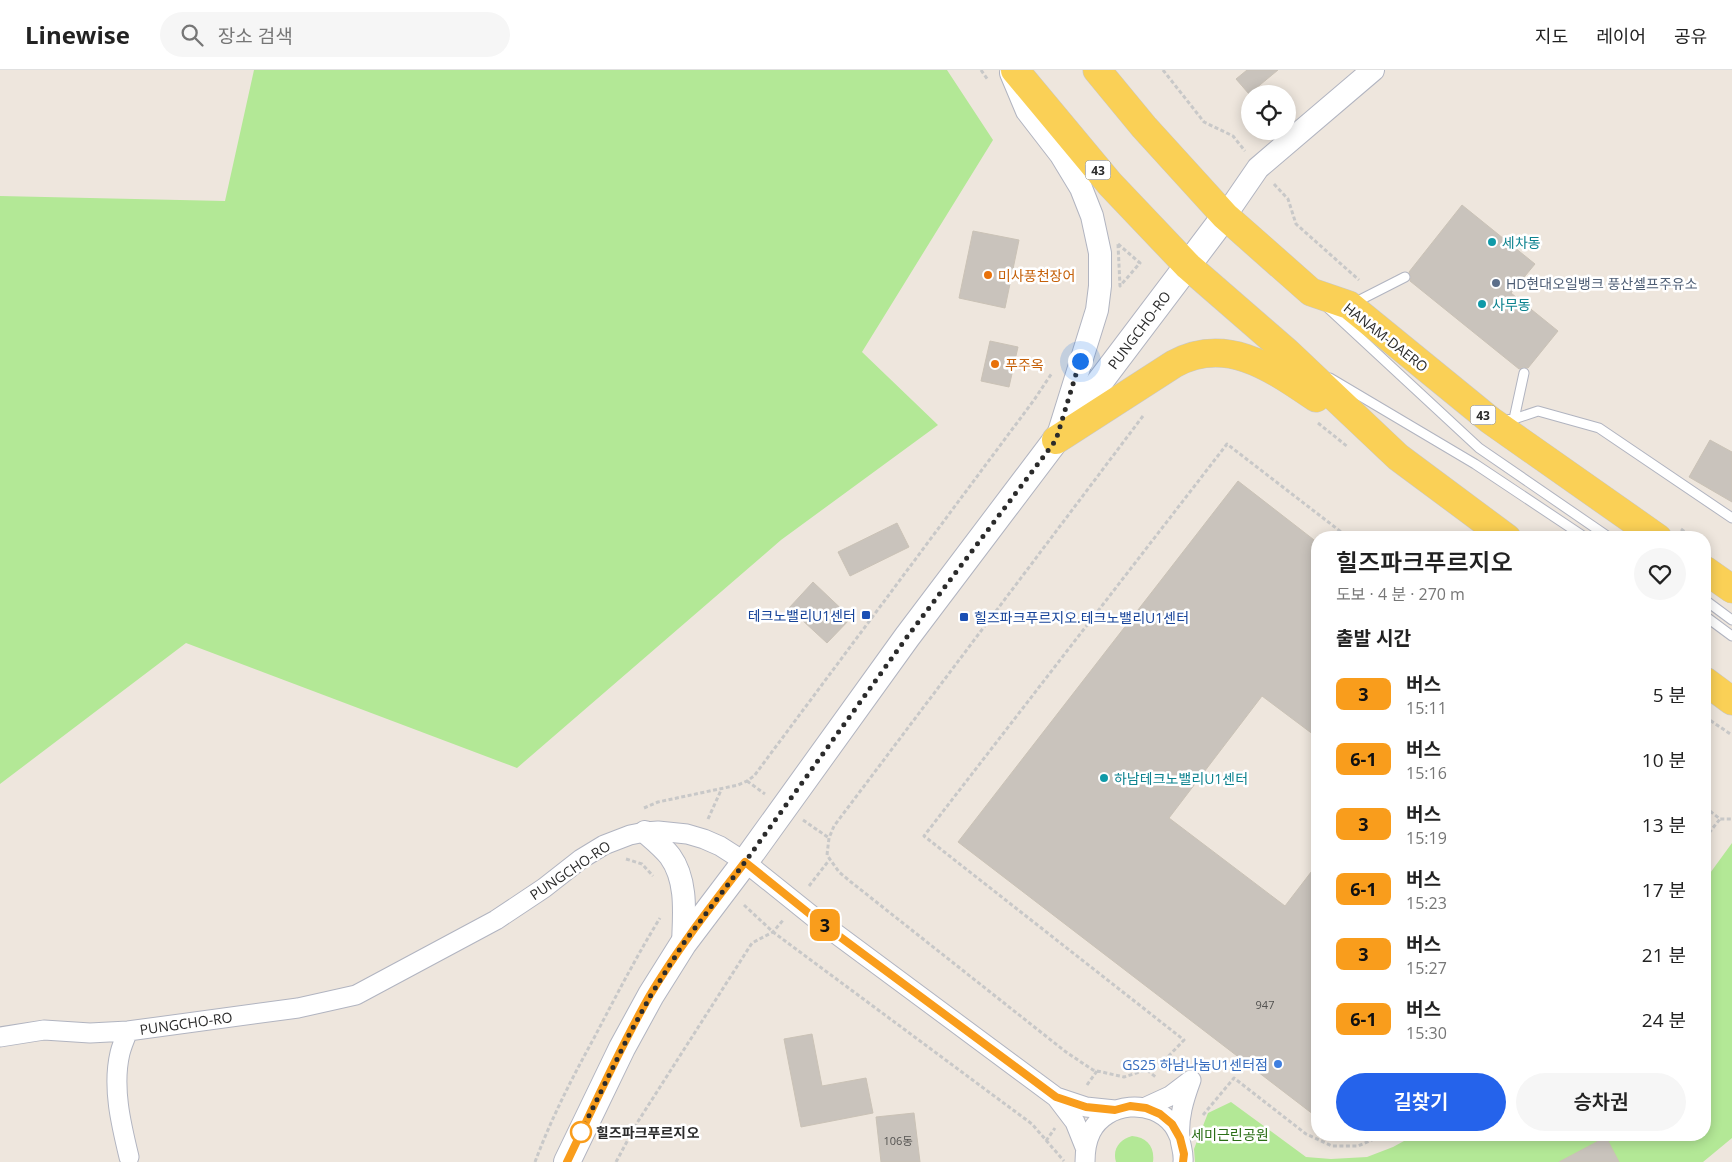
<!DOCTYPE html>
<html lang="ko">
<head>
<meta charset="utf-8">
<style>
  :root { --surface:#fff; --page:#f6f6f6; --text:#222; --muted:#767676; --line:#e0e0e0; --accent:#2563eb }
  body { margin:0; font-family:"Open Sans","Noto Sans KR",sans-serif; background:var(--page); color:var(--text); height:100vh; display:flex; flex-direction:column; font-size:19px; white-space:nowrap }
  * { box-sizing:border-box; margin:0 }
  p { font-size:16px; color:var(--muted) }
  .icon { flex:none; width:28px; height:28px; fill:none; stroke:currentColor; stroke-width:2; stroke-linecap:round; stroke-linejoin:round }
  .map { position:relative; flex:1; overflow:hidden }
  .details { position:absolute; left:1311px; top:461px; width:400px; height:610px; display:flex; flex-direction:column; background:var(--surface); border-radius:20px; box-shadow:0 2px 12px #0003 }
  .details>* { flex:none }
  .badge { padding:0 10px; border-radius:8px; font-size:18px; line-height:32px }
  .buttons { position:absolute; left:1241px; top:15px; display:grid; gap:10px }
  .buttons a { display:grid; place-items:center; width:55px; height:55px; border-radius:50%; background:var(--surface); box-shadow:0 2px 12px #0003; font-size:25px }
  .you { position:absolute; width:25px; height:25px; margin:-12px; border:4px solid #fff; border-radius:50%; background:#1a73e8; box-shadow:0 0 0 8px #1a73e833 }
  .map>.badge { position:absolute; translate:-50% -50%; box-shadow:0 0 0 2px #fff }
  h2 { padding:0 25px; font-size:19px; line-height:45px }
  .round { display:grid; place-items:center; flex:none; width:52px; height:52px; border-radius:26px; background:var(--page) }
  .overview { display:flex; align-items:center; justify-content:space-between; height:85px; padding:0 25px }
  h1 { font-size:24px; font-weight:600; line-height:38px }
  .action { display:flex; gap:10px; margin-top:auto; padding:10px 25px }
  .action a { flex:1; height:58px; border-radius:30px; background:var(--accent); color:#fff; font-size:20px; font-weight:600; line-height:58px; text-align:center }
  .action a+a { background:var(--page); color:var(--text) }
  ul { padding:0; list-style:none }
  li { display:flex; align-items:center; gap:15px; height:65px; padding:0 25px }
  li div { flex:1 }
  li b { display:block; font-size:19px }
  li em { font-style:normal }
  li .badge { min-width:55px; font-weight:700; text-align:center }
  header { display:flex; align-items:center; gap:30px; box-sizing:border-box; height:70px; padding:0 25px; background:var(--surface); border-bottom:1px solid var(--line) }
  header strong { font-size:24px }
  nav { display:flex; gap:28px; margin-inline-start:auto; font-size:18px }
  .search { width:350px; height:45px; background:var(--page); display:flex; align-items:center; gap:12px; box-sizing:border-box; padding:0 18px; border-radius:28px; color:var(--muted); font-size:19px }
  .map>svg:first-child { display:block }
  .green { fill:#b3e896 }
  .building { fill:#c9c3bc; stroke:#cac2b6 }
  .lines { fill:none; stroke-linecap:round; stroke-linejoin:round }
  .service-casing { stroke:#b1b4c0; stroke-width:11 }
  .minor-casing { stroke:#b1b4c0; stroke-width:21 }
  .tertiary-casing { stroke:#b1b4c0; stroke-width:24 }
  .secondary-casing { stroke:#b1b4c0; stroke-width:28 }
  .primary-casing { stroke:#c8c8c8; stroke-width:29 }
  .path { stroke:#c8c8c8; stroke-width:3; stroke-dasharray:4 2.5; stroke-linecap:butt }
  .service { stroke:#fff; stroke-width:9 }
  .minor { stroke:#fff; stroke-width:19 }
  .tertiary { stroke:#fff; stroke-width:22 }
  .secondary { stroke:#fff; stroke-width:26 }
  .primary { stroke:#fad056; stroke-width:28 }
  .line-casing { stroke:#fff; stroke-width:11 }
  .line { stroke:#f99d1c; stroke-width:8 }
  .walk { stroke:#2b2b2b; stroke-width:5; stroke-dasharray:0 9 }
  .culture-dot { fill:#0f9aa8; stroke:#fff; stroke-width:2 }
  .food-dot { fill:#e8710a; stroke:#fff; stroke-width:2 }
  .service-dot { fill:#5c6f8a; stroke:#fff; stroke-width:2 }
  .transit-dot { fill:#1a4fb4; stroke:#fff; stroke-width:2 }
  .shop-dot { fill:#3f7fe0; stroke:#fff; stroke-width:2 }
  .stop-dot { fill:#fff; stroke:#f99d1c; stroke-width:2.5 }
  .labels { text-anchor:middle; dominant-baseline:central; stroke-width:5; stroke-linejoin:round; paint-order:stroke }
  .number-label { font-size:11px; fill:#52514f }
  .shield { fill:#fff; stroke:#6b6b6b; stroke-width:1 }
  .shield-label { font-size:12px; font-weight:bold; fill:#2b2b2b }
  .culture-label { font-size:14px; fill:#0d838f; stroke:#fff; text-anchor:start }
  .food-label { font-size:14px; fill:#c56008; stroke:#fff; text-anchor:start }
  .service-label { font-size:14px; fill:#4e5e75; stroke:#fff; text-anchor:start }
  .street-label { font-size:14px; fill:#2b2b2b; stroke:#fff }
  .transit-label { font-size:14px; fill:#164399; stroke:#fff; text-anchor:end }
  .shop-label { font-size:14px; fill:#366cbe; stroke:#fff; text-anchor:end }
  .stop-label { font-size:14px; font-weight:bold; fill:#2b2b2b; stroke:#fff; text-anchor:start }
  .park-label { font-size:14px; fill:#2a6e16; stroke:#fff }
</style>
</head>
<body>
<header>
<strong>Linewise</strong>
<div class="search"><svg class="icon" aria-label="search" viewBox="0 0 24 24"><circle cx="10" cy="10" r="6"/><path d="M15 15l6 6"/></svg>장소 검색</div>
<nav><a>지도</a><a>레이어</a><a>공유</a></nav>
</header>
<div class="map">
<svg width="1732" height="1092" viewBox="0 0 1732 1092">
  <rect width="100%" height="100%" fill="#eee6dd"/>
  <path class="green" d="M254,0H947L993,70L862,282L938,355L781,470L517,698L186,573L0,714V126L225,131Z
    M1732,773V1068L1703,1092H1195L1194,1079L1208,1043L1231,1032L1306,1087L1331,1089L1367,1087L1393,1077L1415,1065H1705V810Z
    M1132,1066C1147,1067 1155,1077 1153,1092H1116C1112,1079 1120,1069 1132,1066Z"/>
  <path class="building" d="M1247,0H1278L1249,24L1236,9Z
    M1462,135L1535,194L1511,223L1558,261L1528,298L1523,297L1519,299L1410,211L1411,207L1409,202Z
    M973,161L1019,170L1005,238L959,228Z
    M990,271L1018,277L1009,317L981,311Z
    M1710,370L1732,382V432L1689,407Z
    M1238,411L1318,473V668L1262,626L1169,748L1285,836L1318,793V1048L958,772Z
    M897,453L909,477L850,506L838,482Z
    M813,512L851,548L827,573L789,538Z
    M812,964L822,1016L866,1008L873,1043L801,1057L784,969Z
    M914,1043L920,1092H881L876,1047Z
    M1606,1067L1619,1092H1559Z"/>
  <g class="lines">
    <defs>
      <path id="service" d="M1352,234L1405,207
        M1328,238L1479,378L1610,468
        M1330,308L1475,394L1586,468
        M1514,349L1524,303
        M1501,350L1514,349L1538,341L1599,358L1732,448
        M1705,530L1732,550
        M1705,546L1732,566"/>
      <path id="minor" d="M128,961C125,968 122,975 120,983C112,1017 121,1054 129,1087
        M0,967L44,960L90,963L128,961L298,938L356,925L496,850L544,818L581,789L604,775L630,765L645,762L658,761L687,764L704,769L720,776L745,792L816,849L1056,1027L1075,1052L1085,1077
        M1056,1027L1086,1037L1115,1040
        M1146,1037L1170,1026L1191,1010
        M1085,1092C1085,1081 1086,1072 1091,1062C1106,1032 1152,1028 1173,1055C1176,1059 1178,1064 1180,1068
        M1183,1092C1184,1083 1181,1077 1180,1069C1178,1048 1184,1029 1191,1010"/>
      <path id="tertiary" d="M1011,3L1027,41L1061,85L1081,118L1092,146L1100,183V216L1097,240L1059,362
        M1225,146L1258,98L1373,0
        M645,762C653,769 663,777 670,786C688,811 684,845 683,874"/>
      <path id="secondary" d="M567,1092L622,978L651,925L683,874L745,792L907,567L1225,146"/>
      <path id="primary" d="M1015,0L1110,114L1188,196L1287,282L1398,387L1507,468
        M1097,0L1144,57L1225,146L1311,222L1349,235L1490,350L1658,468
        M1056,370L1174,294C1227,265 1273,299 1316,328
        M1705,500L1732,519
        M1705,611L1732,631"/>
    </defs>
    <use href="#service" class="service-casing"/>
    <use href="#minor" class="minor-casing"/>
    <use href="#tertiary" class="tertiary-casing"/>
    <use href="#secondary" class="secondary-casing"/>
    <use href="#primary" class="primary-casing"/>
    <path class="path" d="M981,0L988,10
      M1163,0L1204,52L1233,66L1245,81
      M1274,114L1288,129L1296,154L1359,210
      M1118,174L1140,193L1120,216Z
      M1143,346L834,756L829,768L827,785L839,802L851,812L1066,982L1093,1000L1124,1007L1159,996L1184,970L924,766L1227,374L1349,468
      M1318,353L1348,377
      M1681,459L1693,468
      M1705,647L1732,665
      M747,711L765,724
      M1705,737L1720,749H1732
      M644,738L658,732L738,715L747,711L754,706L1034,330L1052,303
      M708,749L722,718
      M803,750L829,768
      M1705,768L1720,749
      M626,789L642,794L653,806
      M809,816L830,789
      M744,835L773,862L1032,1054L1064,1091
      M1147,1000L1157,1008
      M1087,1015L1097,1001
      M1203,1045L1234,1008L1306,1064L1332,1076H1358L1383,1065
      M1046,1071L1055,1058
      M535,1092C551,1049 572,1008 594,968C615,928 636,887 660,848
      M616,1092L637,1053L752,873L773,862L784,849"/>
    <use href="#service" class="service"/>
    <use href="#minor" class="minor"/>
    <use href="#tertiary" class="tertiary"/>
    <use href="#secondary" class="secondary"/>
    <use href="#primary" class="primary"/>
  </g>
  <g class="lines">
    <defs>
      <path id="line" d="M567,1092C594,1036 619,979 650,925C678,878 712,835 745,792L816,849L1056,1027L1086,1037L1115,1040L1130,1036L1146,1038L1160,1044L1172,1054L1180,1068L1184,1084L1183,1092"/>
    </defs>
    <use href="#line" class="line-casing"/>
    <use href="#line" class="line"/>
    <path class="walk" d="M581,1062L629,965L651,925L683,874L745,792L907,567L1056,370L1080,291"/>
  </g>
  <g class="culture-dot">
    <circle cx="1492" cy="172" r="5"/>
    <circle cx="1482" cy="234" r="5"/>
    <circle cx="1104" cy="708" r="5"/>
  </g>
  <g class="food-dot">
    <circle cx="988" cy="205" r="5"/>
    <circle cx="995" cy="294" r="5"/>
  </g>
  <circle class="service-dot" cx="1496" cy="213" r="5"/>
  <g class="transit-dot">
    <rect x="861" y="540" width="10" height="10" rx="2.5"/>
    <rect x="959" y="542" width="10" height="10" rx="2.5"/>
  </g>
  <circle class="shop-dot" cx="1278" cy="994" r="5"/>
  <circle class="stop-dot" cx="581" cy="1062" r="10"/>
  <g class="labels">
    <g class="number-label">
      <text x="1265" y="934">947</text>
      <text x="898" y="1070">106동</text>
    </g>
    <g class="shield">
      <rect x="1085.5" y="90.5" width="25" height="19" rx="4"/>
      <rect x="1470.5" y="335.5" width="25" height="19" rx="4"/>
    </g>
    <g class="shield-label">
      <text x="1098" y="100">43</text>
      <text x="1483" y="345">43</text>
    </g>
    <g class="culture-label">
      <text x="1502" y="172">세차동</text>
      <text x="1492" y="234">사무동</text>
      <text x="1114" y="708">하남테크노밸리U1센터</text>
    </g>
    <g class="food-label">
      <text x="998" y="205">미사풍천장어</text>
      <text x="1005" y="294">푸주옥</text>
    </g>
    <g class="service-label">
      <text x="1506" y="213">HD현대오일뱅크 풍산셀프주유소</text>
    </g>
    <g class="street-label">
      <text transform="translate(1139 260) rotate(-53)">PUNGCHO-RO</text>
      <text transform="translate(1386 267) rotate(38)">HANAM-DAERO</text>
      <text transform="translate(570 800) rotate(-34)">PUNGCHO-RO</text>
      <text transform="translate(186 953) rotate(-8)">PUNGCHO-RO</text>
    </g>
    <g class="transit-label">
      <text x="856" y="545">테크노밸리U1센터</text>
      <text x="974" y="547" text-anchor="start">힐즈파크푸르지오.테크노밸리U1센터</text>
    </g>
    <g class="shop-label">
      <text x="1268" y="994">GS25 하남나눔U1센터점</text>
    </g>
    <g class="stop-label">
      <text x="596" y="1062">힐즈파크푸르지오</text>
    </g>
    <g class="park-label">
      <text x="1230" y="1064">세미근린공원</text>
    </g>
  </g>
</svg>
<div class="buttons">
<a><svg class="icon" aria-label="locate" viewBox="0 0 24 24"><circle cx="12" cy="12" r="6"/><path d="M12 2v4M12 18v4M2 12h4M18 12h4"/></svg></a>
</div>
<div class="you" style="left:1080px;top:291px"></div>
<b class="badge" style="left:825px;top:855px;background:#f99d1c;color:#111">3</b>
<section class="details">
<div class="overview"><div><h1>힐즈파크푸르지오</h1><p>도보 · 4 분 · 270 m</p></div><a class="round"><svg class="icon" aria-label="heart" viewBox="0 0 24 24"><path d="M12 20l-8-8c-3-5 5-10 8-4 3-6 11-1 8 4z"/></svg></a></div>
<h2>출발 시간</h2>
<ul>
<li><span class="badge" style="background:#f99d1c;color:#111">3</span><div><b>버스</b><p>15:11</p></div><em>5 분</em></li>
<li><span class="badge" style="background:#f99d1c;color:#111">6-1</span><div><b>버스</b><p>15:16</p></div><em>10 분</em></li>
<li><span class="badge" style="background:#f99d1c;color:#111">3</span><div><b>버스</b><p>15:19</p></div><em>13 분</em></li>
<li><span class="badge" style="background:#f99d1c;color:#111">6-1</span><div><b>버스</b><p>15:23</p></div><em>17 분</em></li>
<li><span class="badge" style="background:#f99d1c;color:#111">3</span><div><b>버스</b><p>15:27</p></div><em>21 분</em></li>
<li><span class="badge" style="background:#f99d1c;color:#111">6-1</span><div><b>버스</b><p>15:30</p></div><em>24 분</em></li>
</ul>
<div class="action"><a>길찾기</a><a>승차권</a></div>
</section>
</div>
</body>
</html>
